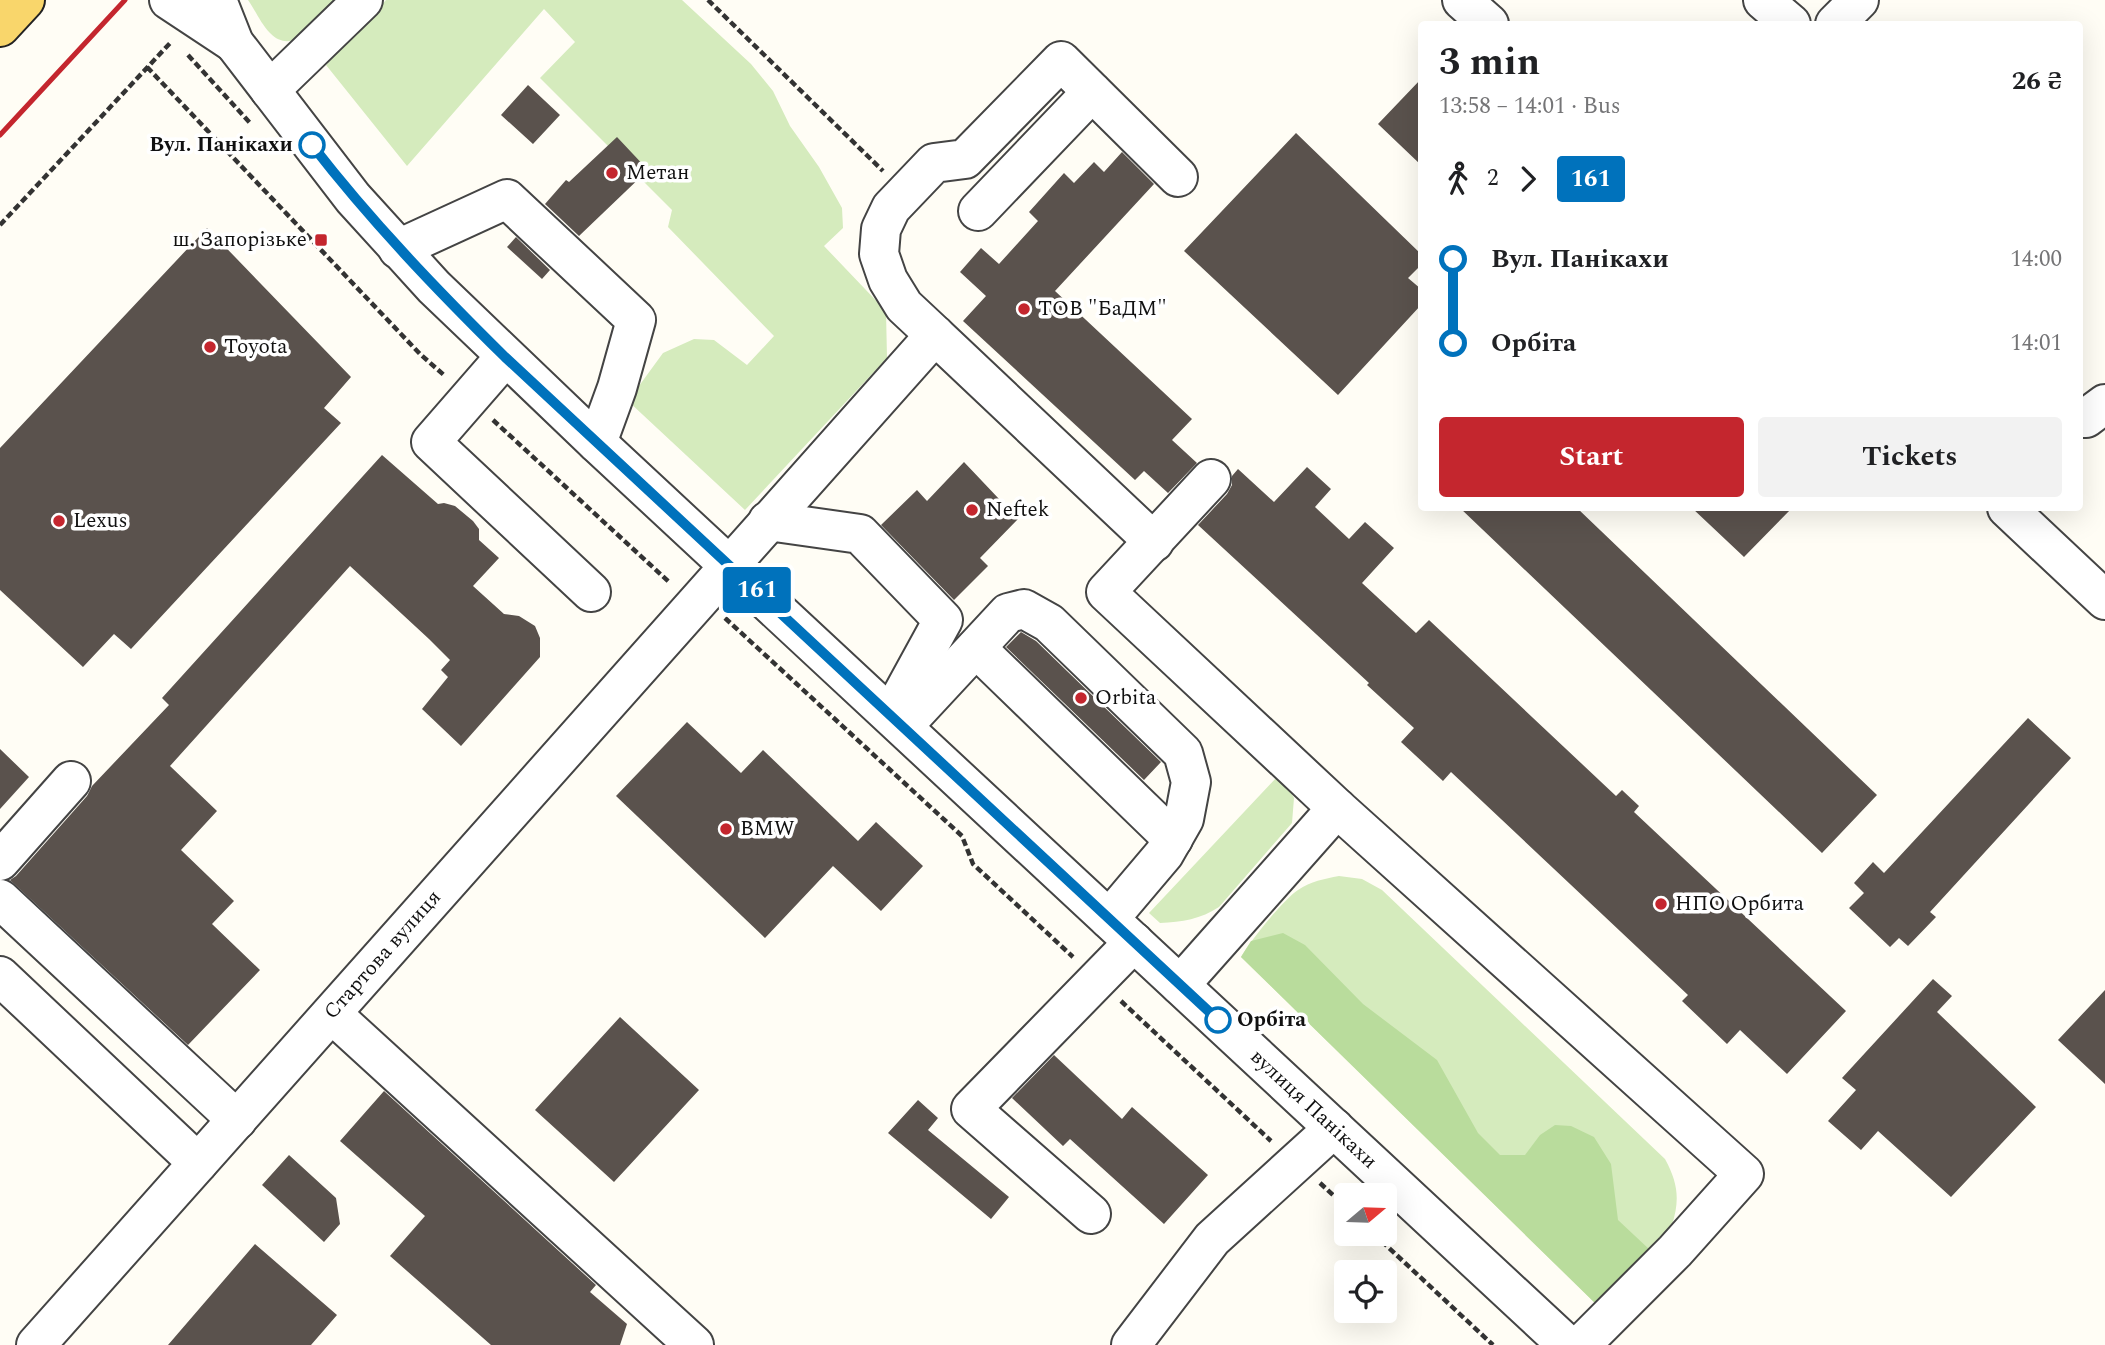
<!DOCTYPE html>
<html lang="en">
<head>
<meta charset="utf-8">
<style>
  :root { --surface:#fff; --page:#f2f2f2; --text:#202124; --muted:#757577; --accent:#c4262e }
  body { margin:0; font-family:Spectral,serif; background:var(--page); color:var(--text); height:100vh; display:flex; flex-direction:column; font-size:26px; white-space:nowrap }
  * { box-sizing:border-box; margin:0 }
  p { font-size:23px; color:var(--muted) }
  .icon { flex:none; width:38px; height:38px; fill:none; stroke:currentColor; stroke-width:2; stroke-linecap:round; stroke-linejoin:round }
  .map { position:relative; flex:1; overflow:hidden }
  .side { position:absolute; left:1418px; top:21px; width:665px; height:490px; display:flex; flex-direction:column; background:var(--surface); border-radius:7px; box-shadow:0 7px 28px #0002 }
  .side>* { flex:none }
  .badge { padding:0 14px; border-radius:5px; font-size:24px; line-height:46px }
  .needle { width:46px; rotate:71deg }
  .tools { position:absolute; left:1334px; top:1183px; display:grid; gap:14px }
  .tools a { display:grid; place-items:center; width:63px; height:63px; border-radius:7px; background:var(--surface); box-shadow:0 7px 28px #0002; font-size:35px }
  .map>.badge { position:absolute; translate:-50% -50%; box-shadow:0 0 0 4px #fff }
  .legs { display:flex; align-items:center; gap:10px; height:77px; padding:0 21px; font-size:23px }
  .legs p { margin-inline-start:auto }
  .head { display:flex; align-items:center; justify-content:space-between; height:119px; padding:0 21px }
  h1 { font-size:38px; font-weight:700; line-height:52px }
  .primary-button { display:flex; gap:14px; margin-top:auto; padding:14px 21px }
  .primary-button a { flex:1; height:80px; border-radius:7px; background:var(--accent); color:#fff; font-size:28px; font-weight:700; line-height:80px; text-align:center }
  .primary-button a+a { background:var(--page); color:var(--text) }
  ul { padding:0 21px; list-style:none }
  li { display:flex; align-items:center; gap:24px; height:84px; font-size:26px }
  li i { display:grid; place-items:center; width:10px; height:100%; margin:0 9px; background:currentColor }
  li i::after { content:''; width:18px; height:18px; margin:-9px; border:5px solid; border-radius:50%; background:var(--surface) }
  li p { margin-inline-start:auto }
  li:first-child i { background:linear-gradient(#0000 50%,currentColor 0) }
  li:last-child i { background:linear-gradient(currentColor 50%,#0000 0) }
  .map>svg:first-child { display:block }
  .green { fill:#d5ebbd }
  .forest { fill:#b9dc9c }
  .building { fill:#5a524d }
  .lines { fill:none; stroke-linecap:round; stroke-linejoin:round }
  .minor-casing { stroke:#444; stroke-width:42 }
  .major-casing { stroke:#222; stroke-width:42 }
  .path { stroke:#333; stroke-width:4.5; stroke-dasharray:7 3.5; stroke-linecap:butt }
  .minor { stroke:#fff; stroke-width:38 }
  .major { stroke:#f9d66b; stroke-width:38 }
  .rail { stroke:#c4262e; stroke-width:5 }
  .line-1-casing { stroke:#fff; stroke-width:16 }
  .line-1 { stroke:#0072bc; stroke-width:10 }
  .stop-1-dot { fill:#fff; stroke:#0072bc; stroke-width:3.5 }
  .poi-dot { fill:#c4262e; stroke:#fff; stroke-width:2.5 }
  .labels { text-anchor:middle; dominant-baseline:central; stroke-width:7; stroke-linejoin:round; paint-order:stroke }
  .stop-label { font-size:21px; font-weight:bold; fill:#111; stroke:#fff; text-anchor:end }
  .poi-label { font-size:21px; fill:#111; stroke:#fff; text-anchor:start }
  .street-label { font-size:21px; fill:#111; stroke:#fff }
</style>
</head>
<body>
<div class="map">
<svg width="2105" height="1345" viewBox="0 0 2105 1345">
  <rect width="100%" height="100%" fill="#fffdf5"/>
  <path class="green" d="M248,0H341C324,16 295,59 270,33C261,24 255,10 248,0Z
    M386,0H682L751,64L773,91L790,126L819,167L842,208L843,228L824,246L886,311L887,358L745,510L628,401L663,353L694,339L714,340L747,365L774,336L668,227L672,210L540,78L575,42L544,9L407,166L326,65Z
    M1276,778L1289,789L1294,798L1292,823L1219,907C1201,919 1182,922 1160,923L1149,913Z
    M1339,876L1362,879L1382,890L1665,1159C1678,1183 1680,1200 1672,1225L1598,1306L1241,957C1251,940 1283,900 1298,890C1311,881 1324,879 1339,876Z"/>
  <path class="forest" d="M1283,933L1305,945L1363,1004L1437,1060L1478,1133L1500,1155H1525L1540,1135L1555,1125L1571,1126L1594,1137L1611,1164L1618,1220L1650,1250L1598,1306L1241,957L1251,941Z"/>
  <path class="building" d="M1421,79V165L1378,124Z
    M528,85L560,115L533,144L501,115Z
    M1296,133L1421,254V265L1408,278L1421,289V305L1338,395L1184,251Z
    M617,137L648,170L579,236L545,204L566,180L569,182Z
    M1122,152L1154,184L1055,291L1192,419L1172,440L1197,463L1168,493L1144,471L1135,480L963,321L986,296L960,272L981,248L999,264L1038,221L1029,212L1064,173L1074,183L1094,162L1104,172Z
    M207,228L351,377L324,408L341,423L131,649L114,634L83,667L0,590V448Z
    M516,237L550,270L542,279L507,247Z
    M382,455L438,504L444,503L455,506L473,521L479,529V540L499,558L473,586L504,614L519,616L535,626L540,638V657L461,746L422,709L448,677L441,670L450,660L429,639L350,566L170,766L217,811L181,850L234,901L212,924L260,970L188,1045L10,880L16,876L87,796L92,786L169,705L162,698Z
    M964,462L1018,519L980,558L988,566L954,600L881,525L917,490L927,501Z
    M1307,467L1331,489L1315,507L1349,539L1365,522L1394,548L1362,583L1416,633L1429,620L1616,796L1622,790L1639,806L1634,812L1846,1011L1787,1074L1740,1030L1727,1044L1682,1001L1688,995L1451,772L1443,781L1401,742L1414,728L1367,685L1369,683L1198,525L1227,494L1232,485V476L1238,469L1274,502Z
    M1460,508H1577L1877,795L1822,853Z
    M1692,508H1792L1744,557Z
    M1021,632L1036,641L1161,762L1144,780L1006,647Z
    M2028,718L2071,758L1930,912L1936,917L1908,946L1899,938L1890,947L1849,908L1864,893L1854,883L1873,862L1884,873Z
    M687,722L741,773L763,750L858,841L876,822L923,866L881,911L833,866L765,938L616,796Z
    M0,749L29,777L0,809Z
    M1933,979L1952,996L1937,1012L2036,1107L1951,1197L1878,1131L1861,1150L1828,1121L1856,1090L1842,1078Z
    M2105,990V1084L2058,1040Z
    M620,1017L699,1090L614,1182L535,1110Z
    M1054,1055L1122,1119L1132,1107L1208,1175L1164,1224L1070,1139L1063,1146L1012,1098Z
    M384,1091L596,1285L590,1292L627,1324L620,1345H491L390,1256L425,1216L340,1141Z
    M918,1100L938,1118L928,1130L1009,1197L991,1219L888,1133Z
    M289,1155L336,1198L340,1224L324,1242L262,1185Z
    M255,1244L337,1315L311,1345H168Z"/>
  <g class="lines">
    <defs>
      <g id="minor">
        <path d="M169,0L234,43"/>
        <path id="s1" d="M217,0L234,43L353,198L434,287L597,443L1567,1345"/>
        <path d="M1462,0L1489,24"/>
        <path d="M1763,0L1791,24"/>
        <path d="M1835,24L1859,0"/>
        <path d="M270,90L363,0"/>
        <path d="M978,211L1092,92"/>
        <path d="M398,249L507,199L636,320L617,388L597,443"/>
        <path d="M935,335L904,306L888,280L879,254L881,229L891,208L934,163L965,159L1061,61L1178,177"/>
        <path d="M505,357L431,442L591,592"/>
        <path d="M2079,418H2086L2105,404"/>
        <path d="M1211,479L1106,592L1337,808L1744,1174L1675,1251L1581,1345"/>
        <path d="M2007,508L2105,600"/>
        <path d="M768,521L860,534L943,620L891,715"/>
        <path d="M976,648L1173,839"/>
        <path d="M903,726L1008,613L1024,609L1049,623L1183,753L1191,782L1184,819L1164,854L1109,919"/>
        <path d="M0,861L71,781"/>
        <path d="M0,899L237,1120"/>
        <path d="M0,976L198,1163"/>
        <path d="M1180,985L1337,808"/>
        <path d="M332,1014L694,1345"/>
        <path d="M1091,1214L971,1109L1134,942"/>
        <path id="s2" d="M36,1345C336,1009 633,670 935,335L1154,542"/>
        <path d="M1131,1345L1212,1239L1334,1128"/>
      </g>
      <path id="major" d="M0,27L25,0"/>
    </defs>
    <use href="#minor" class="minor-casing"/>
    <use href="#major" class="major-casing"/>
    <path class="path" d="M708,0L883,171
      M188,55L251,124
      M147,67L420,354L445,376
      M0,225L172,41
      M493,420L669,582
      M725,618L962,836L973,864L1073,957
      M1121,1001L1271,1141
      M1320,1183L1346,1207
      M1374,1234L1493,1345"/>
    <use href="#minor" class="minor"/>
    <use href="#major" class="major"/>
    <path class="rail" d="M0,135L125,0"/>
  </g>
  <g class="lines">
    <defs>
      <path id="line-1" d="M312,145C371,221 436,289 505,357L1218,1020"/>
    </defs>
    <use href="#line-1" class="line-1-casing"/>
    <use href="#line-1" class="line-1"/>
  </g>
  <g class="stop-1-dot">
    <circle cx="312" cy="145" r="12"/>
    <circle cx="1218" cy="1020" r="12"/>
  </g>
  <g class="poi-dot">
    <circle cx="612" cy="173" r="7"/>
    <rect x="314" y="233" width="14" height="14" rx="3.5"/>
    <circle cx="1024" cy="309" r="7"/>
    <circle cx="210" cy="347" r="7"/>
    <circle cx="972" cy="510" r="7"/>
    <circle cx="59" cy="521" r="7"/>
    <circle cx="1081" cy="698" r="7"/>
    <circle cx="726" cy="829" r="7"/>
    <circle cx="1661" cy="904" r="7"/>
  </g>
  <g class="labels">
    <g class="stop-label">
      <text x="293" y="145">Вул. Панікахи</text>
      <text x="1237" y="1020" text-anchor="start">Орбіта</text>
    </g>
    <g class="poi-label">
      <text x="626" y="173">Метан</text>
      <text x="307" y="240" text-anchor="end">ш. Запорізьке</text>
      <text x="1038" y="309">ТОВ "БаДМ"</text>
      <text x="224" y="347">Toyota</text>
      <text x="986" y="510">Neftek</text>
      <text x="73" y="521">Lexus</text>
      <text x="1095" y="698">Orbita</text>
      <text x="740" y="829">BMW</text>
      <text x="1675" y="904">НПО Орбита</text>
    </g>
    <g class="street-label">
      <text stroke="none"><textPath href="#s2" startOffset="522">Стартова вулиця</textPath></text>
      <text stroke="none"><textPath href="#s1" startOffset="1566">вулиця Панікахи</textPath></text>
    </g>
  </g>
</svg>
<div class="tools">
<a><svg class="needle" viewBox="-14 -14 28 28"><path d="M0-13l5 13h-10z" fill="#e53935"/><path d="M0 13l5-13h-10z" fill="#757577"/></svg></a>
<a><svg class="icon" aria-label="locate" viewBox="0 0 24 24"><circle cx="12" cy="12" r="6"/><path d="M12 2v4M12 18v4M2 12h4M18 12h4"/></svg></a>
</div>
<b class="badge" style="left:757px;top:590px;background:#0072bc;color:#fff">161</b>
<section class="side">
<div class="head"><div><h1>3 min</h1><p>13:58 – 14:01 · Bus</p></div><b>26 ₴</b></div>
<div class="legs"><svg class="icon" aria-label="walk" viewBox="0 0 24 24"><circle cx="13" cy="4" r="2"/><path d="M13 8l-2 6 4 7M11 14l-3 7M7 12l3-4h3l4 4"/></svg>2<svg class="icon" aria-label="forward" viewBox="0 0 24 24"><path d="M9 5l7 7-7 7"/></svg><b class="badge" style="background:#0072bc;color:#fff">161</b></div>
<ul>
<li><i style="color:#0072bc"></i><b>Вул. Панікахи</b><p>14:00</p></li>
<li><i style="color:#0072bc"></i><b>Орбіта</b><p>14:01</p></li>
</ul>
<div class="primary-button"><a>Start</a><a>Tickets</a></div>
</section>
</div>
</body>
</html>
